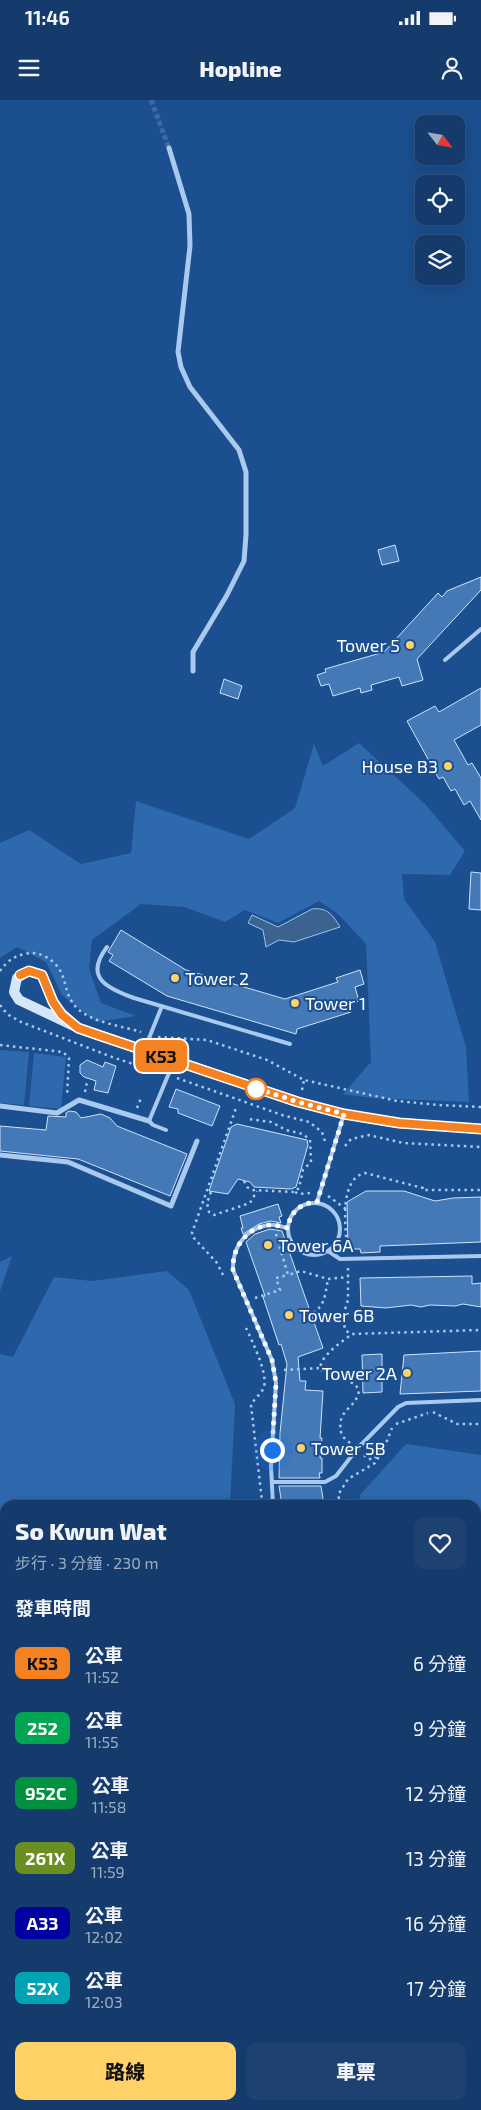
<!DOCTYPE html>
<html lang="zh-TW">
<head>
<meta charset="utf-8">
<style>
  :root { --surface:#143b6b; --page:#1d4271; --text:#f1f3f6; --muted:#9dadc1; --line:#33557e; --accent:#ffd166 }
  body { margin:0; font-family:"Exo 2","Noto Sans TC",sans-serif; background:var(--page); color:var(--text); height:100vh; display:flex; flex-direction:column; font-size:19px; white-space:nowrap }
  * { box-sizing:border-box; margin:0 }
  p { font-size:16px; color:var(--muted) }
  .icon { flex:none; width:28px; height:28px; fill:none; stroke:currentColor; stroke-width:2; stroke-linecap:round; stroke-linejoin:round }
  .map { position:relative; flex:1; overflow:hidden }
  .sheet { position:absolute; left:0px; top:1400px; width:481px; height:610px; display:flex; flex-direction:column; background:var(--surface); border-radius:15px 15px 0 0; box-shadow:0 5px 20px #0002,0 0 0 1px var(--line) }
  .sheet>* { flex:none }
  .badge { padding:0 10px; border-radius:8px; font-size:18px; line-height:32px }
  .needle { width:32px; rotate:121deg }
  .controls { position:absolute; left:415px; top:15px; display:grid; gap:10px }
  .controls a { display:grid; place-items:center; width:50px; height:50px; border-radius:10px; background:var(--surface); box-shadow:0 5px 20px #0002,0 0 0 1px var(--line); font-size:25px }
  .you { position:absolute; width:25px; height:25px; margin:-12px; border:4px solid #fff; border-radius:50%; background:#1a73e8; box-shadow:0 0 0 8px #1a73e833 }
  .map>.badge { position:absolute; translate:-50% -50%; box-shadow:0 0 0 2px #fff }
  h2 { padding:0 15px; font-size:19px; line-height:45px }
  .round { display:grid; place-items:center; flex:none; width:52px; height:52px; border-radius:10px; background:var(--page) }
  .overview { display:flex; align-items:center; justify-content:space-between; height:85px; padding:0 15px }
  h1 { font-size:24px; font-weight:800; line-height:38px }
  .cta { display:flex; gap:10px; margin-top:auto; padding:10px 15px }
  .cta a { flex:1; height:58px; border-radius:10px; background:var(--accent); color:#111; font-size:20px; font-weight:800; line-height:58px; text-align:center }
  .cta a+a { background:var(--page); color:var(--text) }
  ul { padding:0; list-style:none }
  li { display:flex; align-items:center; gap:15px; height:65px; padding:0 15px }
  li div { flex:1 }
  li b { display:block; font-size:19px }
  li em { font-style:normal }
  li .badge { min-width:55px; font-weight:700; text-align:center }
  .status { display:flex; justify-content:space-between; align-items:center; height:35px; padding:0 25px; background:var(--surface); direction:ltr }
  .status svg { height:14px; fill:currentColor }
  header { display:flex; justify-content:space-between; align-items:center; height:65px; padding:0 15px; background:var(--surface); font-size:22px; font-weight:800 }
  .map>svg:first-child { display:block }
  .green { fill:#2e69ad }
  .water { fill:#3c6290; stroke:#9cc4f0 }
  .building { fill:#4478b7; stroke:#cfe3fa }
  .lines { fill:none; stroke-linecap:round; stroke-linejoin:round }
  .street-tunnel { stroke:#3d69a0; stroke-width:5; stroke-dasharray:5 2.5; stroke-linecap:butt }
  .path { stroke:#a9c9ee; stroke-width:2.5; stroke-dasharray:2.5 4; stroke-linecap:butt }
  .lane { stroke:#a9c9ee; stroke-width:4 }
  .street { stroke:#a9c9ee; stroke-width:5 }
  .secondary { stroke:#d6e6fa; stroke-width:10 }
  .line-casing { stroke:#fff; stroke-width:11 }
  .line { stroke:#f58220; stroke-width:8 }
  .walk { stroke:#fff; stroke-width:5; stroke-dasharray:0 9 }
  .poi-dot { fill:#ffd166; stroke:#1b4f8f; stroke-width:2 }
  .stop-dot { fill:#fff; stroke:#f58220; stroke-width:2.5 }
  .labels { text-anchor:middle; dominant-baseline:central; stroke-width:4; stroke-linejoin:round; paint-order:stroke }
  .poi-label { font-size:18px; fill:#fff; stroke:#1b4f8f; text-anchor:start }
</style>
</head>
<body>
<div class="status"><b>11:46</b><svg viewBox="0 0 49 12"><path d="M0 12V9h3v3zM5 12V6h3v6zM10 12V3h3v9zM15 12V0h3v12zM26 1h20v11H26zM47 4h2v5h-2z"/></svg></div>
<header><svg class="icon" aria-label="menu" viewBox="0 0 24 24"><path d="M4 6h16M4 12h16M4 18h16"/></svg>Hopline<svg class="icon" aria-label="person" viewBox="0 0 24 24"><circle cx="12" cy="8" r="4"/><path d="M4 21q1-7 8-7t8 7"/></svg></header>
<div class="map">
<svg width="481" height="2010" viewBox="0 0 481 2010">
  <rect width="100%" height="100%" fill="#1b4f8f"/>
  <path class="green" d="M359,643L425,704L465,751L450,775L402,774L404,799L435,842L466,947L469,1002L372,998L343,994L371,962L366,844L338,814L319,801L278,823L245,810L225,822L184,807L141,804L92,840L89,869L101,903L136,916L96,922L62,895L46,862L17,847L0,858V743L29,730L81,764L131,753L136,701L249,739L295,708L314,644L323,666Z
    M0,950L29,952L24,1005L0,1003Z
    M34,953L66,957L61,1009L29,1006Z
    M12,1156L0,1191V1162Z
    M167,1171L189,1190L235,1304L230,1405H5V2005H317V2010H0V1254L13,1257L54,1177L92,1181Z
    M406,1344L481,1355V1427L476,1425V1405H359L360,1395Z
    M476,1793L481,1794V1979L476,1987Z"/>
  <path class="water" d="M312,809C327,807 333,815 340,827L294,842L279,840L266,847L263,830L248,823L252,815L278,827Z"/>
  <path class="building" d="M395,445L399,461L382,465L378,450Z
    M481,477V490L417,559L423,580L402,586L399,577L371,585L372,590L361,593L360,588L333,596L329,584L321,586L317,575L326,572L325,569L384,552L438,493L442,497L447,491Z
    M224,579L242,586L238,599L220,593Z
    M481,588V625L454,640L468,665L472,663L481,678V720L470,701L464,705L455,689L451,691L443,677L439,679L407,621L435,606L439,612Z
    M471,772L481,773V810L469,809Z
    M121,830L186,870L285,899L338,882L336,878L360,870L364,884L355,887L359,901L349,904L351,912L297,929L296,934L167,896L109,861L113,855L108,852Z
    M87,960L103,967L105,962L116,966L108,993L94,990L96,981L84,977L80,973V965Z
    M176,989L220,1006L212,1026L178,1013V1009L169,1007Z
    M69,1011L76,1012L81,1018L101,1014L110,1018L117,1026L187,1054L170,1096L78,1059L0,1051V1026L46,1030L48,1016L66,1017V1013Z
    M237,1024L307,1040L308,1045L296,1087L291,1089L254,1087L250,1082L238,1079L228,1094L209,1091L231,1027Z
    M366,1091H404L435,1101L453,1098L481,1097V1142L380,1146V1152L361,1153L360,1149H348L347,1102Z
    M278,1104L282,1116L279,1117L281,1123L270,1121L259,1124L243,1134L241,1128H243L240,1116Z
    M270,1129L282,1131L323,1248L298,1257L300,1281H306L305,1290L323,1291L320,1338H322L320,1358H322V1373H319L320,1378H279L280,1333L287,1264L281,1244L279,1245L263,1197L265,1196L246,1142L255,1134Z
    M472,1176V1184L481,1183V1207L463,1204L455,1206L430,1205L421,1207L411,1205L386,1208L361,1206L360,1178Z
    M481,1251V1291L400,1294L404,1255Z
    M382,1254V1292L363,1293L362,1255Z
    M279,1386H321L324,1405H282Z"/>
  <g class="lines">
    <path class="street-tunnel" d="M151,0L169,48"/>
    <path class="path" d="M0,871C6,862 14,856 25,854C31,852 38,853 44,856C72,870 59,893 79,910C95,923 122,926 141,932
      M0,905L7,914L21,922L112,957L160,973
      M158,937L207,940L267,960L304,980L397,1001L439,1005L481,1007
      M0,945L63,952L69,958L67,996
      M177,978L282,1015L309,1022L322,1032L325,1041
      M302,990L304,980
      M85,992L87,982
      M137,1008L141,998
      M345,1046L351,1039L369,1035L403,1043L481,1047
      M244,1081L247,1087L252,1090L295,1092L299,1088L303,1070L311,1062L310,1040L303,1034L286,1030L271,1022L248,1019
      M211,1092L207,1103L209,1112L214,1115L250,1103L257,1091
      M295,1092L299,1094L311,1093
      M328,1096L346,1109
      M276,1134L288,1175L301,1171L328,1179L348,1177
      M347,1150C346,1129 338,1079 365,1073L423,1088V1090H481
      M348,1168V1200L342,1219L346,1231L352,1234L481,1230
      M223,1175L217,1163L192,1136V1133L236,1008
      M255,1198L280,1190L276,1178L288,1175
      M307,1215C325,1210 325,1195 328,1179
      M246,1228C252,1241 270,1277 263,1289C260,1295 254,1299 251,1305L262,1401
      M284,1270L320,1268
      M433,1312L457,1324H481
      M396,1324L428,1313
      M350,1343L342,1336C334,1308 357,1310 359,1290C350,1275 330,1281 320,1268C322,1254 341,1243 352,1234
      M384,1348L392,1328
      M364,1355L368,1359H374L384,1348
      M341,1405L338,1395L348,1379L375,1363L381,1353"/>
    <path class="lane" d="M445,560L481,529
      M107,847C84,877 106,888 134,898L290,944
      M145,948L162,906
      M166,1030L153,1025L149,1021L174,961
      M317,1102L344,1014
      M288 1129a26 26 0 1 1 52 0a26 26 0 1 1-52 0Z
      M328,1151L340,1159L481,1156
      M272,1382H325L336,1376L357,1349L398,1307L406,1303L481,1300
      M273,1405L271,1366L276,1283L272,1260L233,1170C232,1148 245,1129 268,1125C274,1124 282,1127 288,1128"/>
    <path class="street" d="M169,48L189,114L190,146L178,252L181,267L190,287L239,350L246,372V435L244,461L227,495L193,552V571
      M0,1006L57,1013L79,1000L149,1021
      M0,1055L68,1062L171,1106L197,1041
      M476,1632L481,1633"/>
    <path class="secondary" d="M78,928L56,908L42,875L29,871L17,878L14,892L19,900L78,928L298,1002L344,1014L399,1023L481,1029"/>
  </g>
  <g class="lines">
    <defs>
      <path id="line" d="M20,875L29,871L42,875L53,902L62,915L78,928L101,936L298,1002L344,1014L399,1023L481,1029"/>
    </defs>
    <use href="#line" class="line-casing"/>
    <use href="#line" class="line"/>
    <path class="walk" d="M256,989L249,986L298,1002L344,1014L317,1102C300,1103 290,1112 288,1128C282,1127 274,1124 268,1125C245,1129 232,1148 233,1170L272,1260L274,1271L276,1283L272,1350"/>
  </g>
  <g class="poi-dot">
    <circle cx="410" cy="545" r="5"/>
    <circle cx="448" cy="666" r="5"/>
    <circle cx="175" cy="878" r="5"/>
    <circle cx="295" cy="903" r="5"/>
    <circle cx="268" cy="1145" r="5"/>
    <circle cx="289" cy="1215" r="5"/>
    <circle cx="407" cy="1273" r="5"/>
    <circle cx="301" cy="1348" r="5"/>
  </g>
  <circle class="stop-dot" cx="256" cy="989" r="10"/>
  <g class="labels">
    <g class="poi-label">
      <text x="400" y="545" text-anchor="end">Tower 5</text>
      <text x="438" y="666" text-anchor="end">House B3</text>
      <text x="185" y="878">Tower 2</text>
      <text x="305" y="903">Tower 1</text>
      <text x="278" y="1145">Tower 6A</text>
      <text x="299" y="1215">Tower 6B</text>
      <text x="397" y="1273" text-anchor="end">Tower 2A</text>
      <text x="311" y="1348">Tower 5B</text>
    </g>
  </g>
</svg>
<div class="controls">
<a><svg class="needle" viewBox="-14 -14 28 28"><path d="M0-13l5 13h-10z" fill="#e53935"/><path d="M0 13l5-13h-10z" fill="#9dadc1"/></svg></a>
<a><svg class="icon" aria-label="locate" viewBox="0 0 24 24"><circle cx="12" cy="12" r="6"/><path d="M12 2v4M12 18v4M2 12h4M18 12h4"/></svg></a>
<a><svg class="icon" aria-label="layers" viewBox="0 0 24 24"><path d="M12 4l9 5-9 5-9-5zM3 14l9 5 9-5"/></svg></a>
</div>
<div class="you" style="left:272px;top:1350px"></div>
<b class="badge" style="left:161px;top:956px;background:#f58220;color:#111">K53</b>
<section class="sheet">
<div class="overview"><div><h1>So Kwun Wat</h1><p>步行 · 3 分鐘 · 230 m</p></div><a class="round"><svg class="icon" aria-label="heart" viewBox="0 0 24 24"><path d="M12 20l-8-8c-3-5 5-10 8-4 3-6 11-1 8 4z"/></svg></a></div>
<h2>發車時間</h2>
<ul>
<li><span class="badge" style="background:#f58220;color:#111">K53</span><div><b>公車</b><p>11:52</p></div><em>6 分鐘</em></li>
<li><span class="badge" style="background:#00a651;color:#fff">252</span><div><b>公車</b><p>11:55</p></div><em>9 分鐘</em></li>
<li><span class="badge" style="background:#009140;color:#fff">952C</span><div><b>公車</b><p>11:58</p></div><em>12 分鐘</em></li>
<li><span class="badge" style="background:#6b8e23;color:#fff">261X</span><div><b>公車</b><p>11:59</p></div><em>13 分鐘</em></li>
<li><span class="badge" style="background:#0000a0;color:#fff">A33</span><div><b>公車</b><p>12:02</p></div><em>16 分鐘</em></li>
<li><span class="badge" style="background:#00a3b4;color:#fff">52X</span><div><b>公車</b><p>12:03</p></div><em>17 分鐘</em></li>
</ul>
<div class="cta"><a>路線</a><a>車票</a></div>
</section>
</div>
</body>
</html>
